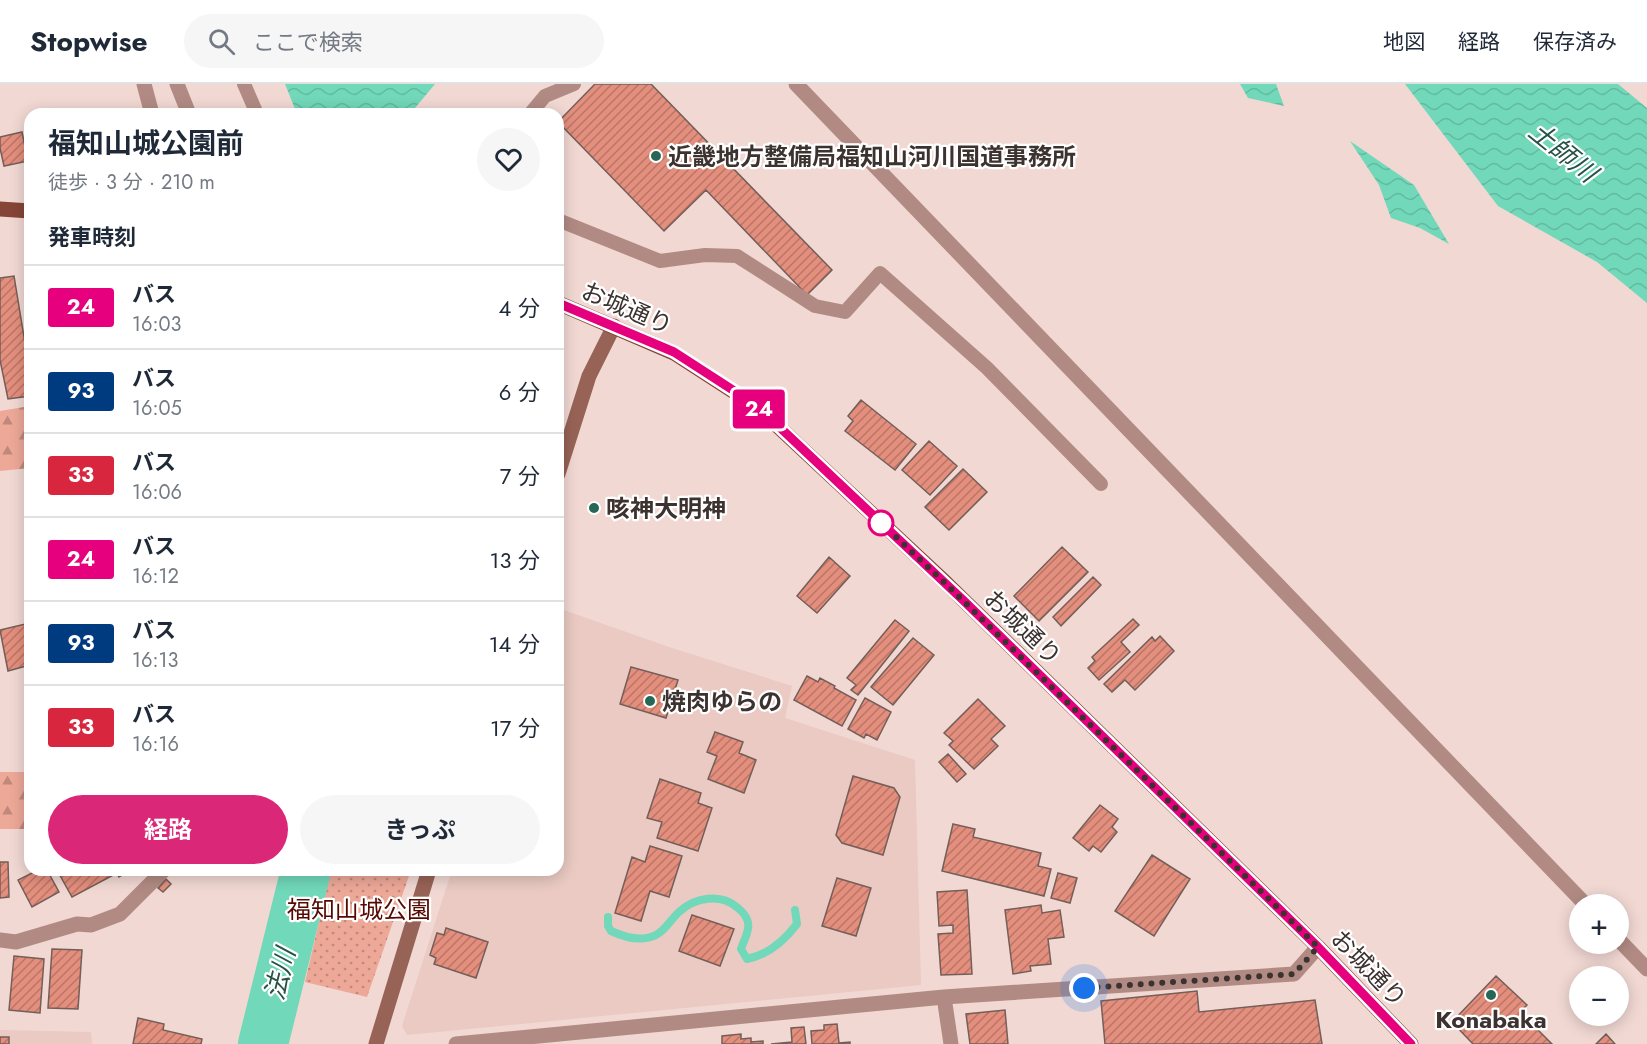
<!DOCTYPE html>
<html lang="ja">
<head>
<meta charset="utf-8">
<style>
  :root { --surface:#fff; --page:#f6f6f7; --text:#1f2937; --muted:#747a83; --line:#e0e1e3; --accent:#db2777 }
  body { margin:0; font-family:Jost,"Noto Sans JP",sans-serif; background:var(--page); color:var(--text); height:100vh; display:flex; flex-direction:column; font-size:22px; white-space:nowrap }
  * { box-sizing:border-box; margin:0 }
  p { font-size:20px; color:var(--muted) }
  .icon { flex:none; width:33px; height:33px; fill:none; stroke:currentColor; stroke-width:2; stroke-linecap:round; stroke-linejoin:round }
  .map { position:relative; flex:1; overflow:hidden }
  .drawer { position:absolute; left:24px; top:24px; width:540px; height:768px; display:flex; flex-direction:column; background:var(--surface); border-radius:18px; box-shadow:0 3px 15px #0003 }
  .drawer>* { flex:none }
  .badge { padding:0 12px; border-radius:4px; font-size:21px; line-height:39px }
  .controls { position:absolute; left:1569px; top:810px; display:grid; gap:12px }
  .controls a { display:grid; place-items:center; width:60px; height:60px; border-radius:50%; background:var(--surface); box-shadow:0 3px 15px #0003; font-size:30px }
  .you { position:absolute; width:30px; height:30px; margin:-15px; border:4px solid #fff; border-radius:50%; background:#1a73e8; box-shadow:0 0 0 9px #1a73e833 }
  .map>.badge { position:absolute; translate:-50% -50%; box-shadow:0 0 0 3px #fff }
  h2 { padding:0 24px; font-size:22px; line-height:54px }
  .round { display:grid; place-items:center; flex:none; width:63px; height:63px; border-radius:32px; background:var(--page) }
  .summary { display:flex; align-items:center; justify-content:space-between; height:102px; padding:0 24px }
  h1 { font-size:28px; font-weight:700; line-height:45px }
  .primary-button { display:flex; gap:12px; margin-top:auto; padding:12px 24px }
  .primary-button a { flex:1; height:69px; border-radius:36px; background:var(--accent); color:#fff; font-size:24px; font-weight:700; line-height:69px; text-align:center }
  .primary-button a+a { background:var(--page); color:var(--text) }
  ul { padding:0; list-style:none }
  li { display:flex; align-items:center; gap:18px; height:84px; padding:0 24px; border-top:2px solid var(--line) }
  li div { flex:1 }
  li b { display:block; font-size:22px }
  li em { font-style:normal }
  li .badge { min-width:66px; font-weight:700; text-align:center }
  header { display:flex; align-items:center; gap:36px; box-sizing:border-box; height:84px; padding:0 30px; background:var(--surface); border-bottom:2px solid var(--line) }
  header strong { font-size:28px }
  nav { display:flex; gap:33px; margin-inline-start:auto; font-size:21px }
  .search { width:420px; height:54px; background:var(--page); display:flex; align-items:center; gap:15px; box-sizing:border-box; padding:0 21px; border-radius:33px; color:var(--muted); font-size:22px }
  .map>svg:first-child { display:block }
  .built { fill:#eacac2 }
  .forest { fill:url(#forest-firs) }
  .park { fill:url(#park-dots) }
  .water { fill:url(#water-waves) }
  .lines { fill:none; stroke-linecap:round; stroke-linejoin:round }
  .stream { stroke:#71d8b9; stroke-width:8 }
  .river { stroke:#71d8b9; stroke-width:50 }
  .building { fill:url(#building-hatch); stroke:#735e59; stroke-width:1.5 }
  .lane { stroke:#b18b83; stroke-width:14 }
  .street { stroke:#b18b83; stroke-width:15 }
  .secondary { stroke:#986357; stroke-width:15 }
  .primary { stroke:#854537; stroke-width:15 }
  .line-casing { stroke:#fff; stroke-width:14 }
  .line { stroke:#e6007e; stroke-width:9 }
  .walk { stroke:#3c3230; stroke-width:6; stroke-dasharray:0 10.8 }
  .poi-dot { fill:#276755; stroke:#fff; stroke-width:2 }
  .stop-dot { fill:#fff; stroke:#e6007e; stroke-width:3 }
  .labels { text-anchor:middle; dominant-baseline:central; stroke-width:4.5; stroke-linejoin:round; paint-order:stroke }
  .poi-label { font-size:24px; font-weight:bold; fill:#3c3230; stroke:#fff; text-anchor:start }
  .street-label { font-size:24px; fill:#3c3230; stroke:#fff }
  .park-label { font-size:24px; fill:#560900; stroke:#fff }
  .water-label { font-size:26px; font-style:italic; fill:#265345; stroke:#fff }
</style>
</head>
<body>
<header>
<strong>Stopwise</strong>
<div class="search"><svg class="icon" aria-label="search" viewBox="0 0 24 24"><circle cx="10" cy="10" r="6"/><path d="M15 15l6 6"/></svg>ここで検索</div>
<nav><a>地図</a><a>経路</a><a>保存済み</a></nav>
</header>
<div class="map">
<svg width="1647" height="960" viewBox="0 0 1647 960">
  <defs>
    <pattern id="forest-firs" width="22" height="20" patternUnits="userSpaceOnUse" patternTransform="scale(1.5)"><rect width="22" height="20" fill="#eda898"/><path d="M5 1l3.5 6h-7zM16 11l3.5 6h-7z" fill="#c1897c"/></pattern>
    <pattern id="park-dots" width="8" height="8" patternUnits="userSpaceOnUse" patternTransform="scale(1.5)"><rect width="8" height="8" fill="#eda898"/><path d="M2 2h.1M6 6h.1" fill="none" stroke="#c1897c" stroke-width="1.8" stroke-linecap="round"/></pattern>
    <pattern id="water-waves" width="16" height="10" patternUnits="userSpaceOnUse" patternTransform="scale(1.5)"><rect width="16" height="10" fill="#71d8b9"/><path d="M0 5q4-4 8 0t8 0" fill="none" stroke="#63ba9f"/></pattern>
    <pattern id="building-hatch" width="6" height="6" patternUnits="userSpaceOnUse" patternTransform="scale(1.5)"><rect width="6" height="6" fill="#e48f7d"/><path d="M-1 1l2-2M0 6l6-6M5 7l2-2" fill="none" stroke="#ba7567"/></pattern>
  </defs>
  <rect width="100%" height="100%" fill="#f1d8d3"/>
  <path class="built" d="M558,524L669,563L792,602L785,634L915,676L921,901L407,951L402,942L452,786H558Z
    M0,946L91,948L92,960H0Z"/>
  <path class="forest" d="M30,322V384L0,387V327Z
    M0,688H30V745H0Z"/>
  <path class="park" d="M331,786H411L367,913L305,898Z"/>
  <path class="water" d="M285,0H435L410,30H297Z
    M1240,0H1276L1284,22L1248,14Z
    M1405,0H1618L1647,24V219L1597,178L1498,122Z
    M1350,57L1414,101L1449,160L1420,144L1391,134L1379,101Z"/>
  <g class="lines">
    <path class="stream" d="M608,833V842L611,847C624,853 642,858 656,851C666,846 671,835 679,828C695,813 721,809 738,824C756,839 746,850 741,865L747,875C768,871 784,857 797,840L795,826"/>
    <path class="river" d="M263,960L306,786"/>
  </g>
  <path class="building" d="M595,0H651L832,186L807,211L706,106L664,147L558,38Z
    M22,48L28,77L4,82L0,64V53Z
    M14,192L26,265L30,264V312L8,315L0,276V194Z
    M861,316L916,360L895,386L845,347L853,337L848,332Z
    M929,357L957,382L930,411L902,386Z
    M963,385L987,408L949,446L925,423Z
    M1062,463L1088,488L1039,537L1014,512Z
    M829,473L850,492L817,529L797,512Z
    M1093,493L1101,501L1061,542L1053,533Z
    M30,516V581L8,587L0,546L30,539L25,518Z
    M1133,535L1139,541L1121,558L1130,568L1099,596L1088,584L1095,577L1092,573Z
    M895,536L909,547L858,611L851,606L856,601L847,594Z
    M1160,552L1174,567L1135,606L1125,596L1112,608L1104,600L1152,553L1155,557Z
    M913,554L934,571L893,621L871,603Z
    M631,583L678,596L666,634L620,620Z
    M807,592L818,598L820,594L835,602L834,604L856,616L842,642L794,616Z
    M865,614L891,628L877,656L866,650L864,654L848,645Z
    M978,615L1005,642L991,655L998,662L974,685L949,661L953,657L944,649Z
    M715,648L743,658L739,669L756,676L744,709L708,695L717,672L707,668Z
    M948,670L966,690L957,698L939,678Z
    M853,692L894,704L900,713L883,771L842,759L836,751Z
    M660,695L701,709L698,719L712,724L698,767L657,754L662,738L647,734Z
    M1100,721L1118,735L1112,743L1117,748L1101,768L1093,762L1089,767L1073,754Z
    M953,740L975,745L973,753L1041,769L1038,782L1051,785L1044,812L942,787Z
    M650,762L682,772L669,813L650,807L641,837L615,829L632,773L645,778Z
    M1152,771L1190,795L1154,852L1115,827Z
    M0,778H8L9,813L0,814Z
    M38,786H47L59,808L32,823L18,796Z
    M57,786H131L119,793L117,789L72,813Z
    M1058,789L1077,794L1070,819L1051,814Z
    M837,794L871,804L856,852L822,842Z
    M166,795L171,800L163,808L158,804Z
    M967,806L972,890L941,891L938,850L953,849V841L939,842L937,808Z
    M1041,821L1042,829L1060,826L1064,853L1048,855L1051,880L1030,882L1031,887L1013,890L1005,826Z
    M692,831L734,845L720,882L679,867Z
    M446,844L488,858L476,894L434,880L436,874L430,871L437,849L444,851Z
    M52,865L82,866L78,925L48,924Z
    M14,872L44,875L40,929L9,926Z
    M1496,892L1527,921L1520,928L1552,960H1473L1452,938Z
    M1197,907L1199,928L1315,916L1322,960H1105L1101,917Z
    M1005,926L1008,960H970L966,930Z
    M138,934L164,940L163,946L202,955L201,960H133Z
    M837,940L839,959L850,958V960H812L811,947L824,946V941Z
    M804,943L806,960H771L792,958L791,944Z
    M741,950V955L751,954V958L763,957V960H722V952Z
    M1606,950L1615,960H1596Z
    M0,953H9V960H0Z"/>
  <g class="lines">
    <path class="lane" d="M244,0L257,30
      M530,30L545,12L574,0
      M558,136L660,177L705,171L737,172L815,222L845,228L880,189L987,284L1101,400"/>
    <path class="street" d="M144,0L152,30
      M177,0L189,30
      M796,0L1585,820
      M1618,855L1647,885
      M0,856L16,858L77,840L91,841L120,830L164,786
      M944,913L951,960
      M456,960L944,913L1294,890L1318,863"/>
    <path class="secondary" d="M558,390L589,292L614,242
      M376,960L429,786"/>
    <path class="primary" d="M0,125L30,127
      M558,219L674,269L756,322L946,499L1318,863L1411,960"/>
  </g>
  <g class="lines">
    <defs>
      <path id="line" d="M558,219L674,268L756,321L963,516L1318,863L1411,960"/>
    </defs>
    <use href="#line" class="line-casing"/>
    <use href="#line" class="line"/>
    <path class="walk" d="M881,439L877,435L946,500L1318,863L1294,890L1084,904"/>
  </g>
  <g class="poi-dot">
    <circle cx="656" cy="72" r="6"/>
    <circle cx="594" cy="424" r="6"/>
    <circle cx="650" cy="617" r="6"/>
    <circle cx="1491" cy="911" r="6"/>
  </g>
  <circle class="stop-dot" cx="881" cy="439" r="12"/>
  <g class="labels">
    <g class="poi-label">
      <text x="668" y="72">近畿地方整備局福知山河川国道事務所</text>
      <text x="606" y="424">咳神大明神</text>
      <text x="662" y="617">焼肉ゆらの</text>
      <text x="1491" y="935" text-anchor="middle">Konabaka</text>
    </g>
    <g class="street-label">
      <text transform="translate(627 224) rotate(23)">お城通り</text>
      <text transform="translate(1023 543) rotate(44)">お城通り</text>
      <text transform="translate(1369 884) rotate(46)">お城通り</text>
    </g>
    <g class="park-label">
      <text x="359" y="825">福知山城公園</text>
    </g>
    <g class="water-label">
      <text transform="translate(1563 68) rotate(39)">土師川</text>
      <text transform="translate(280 890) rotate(-76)">法川</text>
    </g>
  </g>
</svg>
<div class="controls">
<a>+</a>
<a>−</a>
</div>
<div class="you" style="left:1084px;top:904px"></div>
<b class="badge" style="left:759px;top:325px;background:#e6007e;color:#fff">24</b>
<section class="drawer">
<div class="summary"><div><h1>福知山城公園前</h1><p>徒歩 · 3 分 · 210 m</p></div><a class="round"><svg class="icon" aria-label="heart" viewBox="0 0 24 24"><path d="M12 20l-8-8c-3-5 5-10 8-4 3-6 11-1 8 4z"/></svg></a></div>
<h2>発車時刻</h2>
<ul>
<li><span class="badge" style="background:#e6007e;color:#fff">24</span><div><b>バス</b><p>16:03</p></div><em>4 分</em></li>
<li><span class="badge" style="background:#003b80;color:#fff">93</span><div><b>バス</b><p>16:05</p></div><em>6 分</em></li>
<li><span class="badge" style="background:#d7263d;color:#fff">33</span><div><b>バス</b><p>16:06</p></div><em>7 分</em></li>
<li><span class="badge" style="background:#e6007e;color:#fff">24</span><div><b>バス</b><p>16:12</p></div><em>13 分</em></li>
<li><span class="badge" style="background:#003b80;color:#fff">93</span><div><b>バス</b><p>16:13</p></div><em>14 分</em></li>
<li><span class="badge" style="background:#d7263d;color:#fff">33</span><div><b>バス</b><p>16:16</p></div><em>17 分</em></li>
</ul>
<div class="primary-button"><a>経路</a><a>きっぷ</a></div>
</section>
</div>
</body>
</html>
